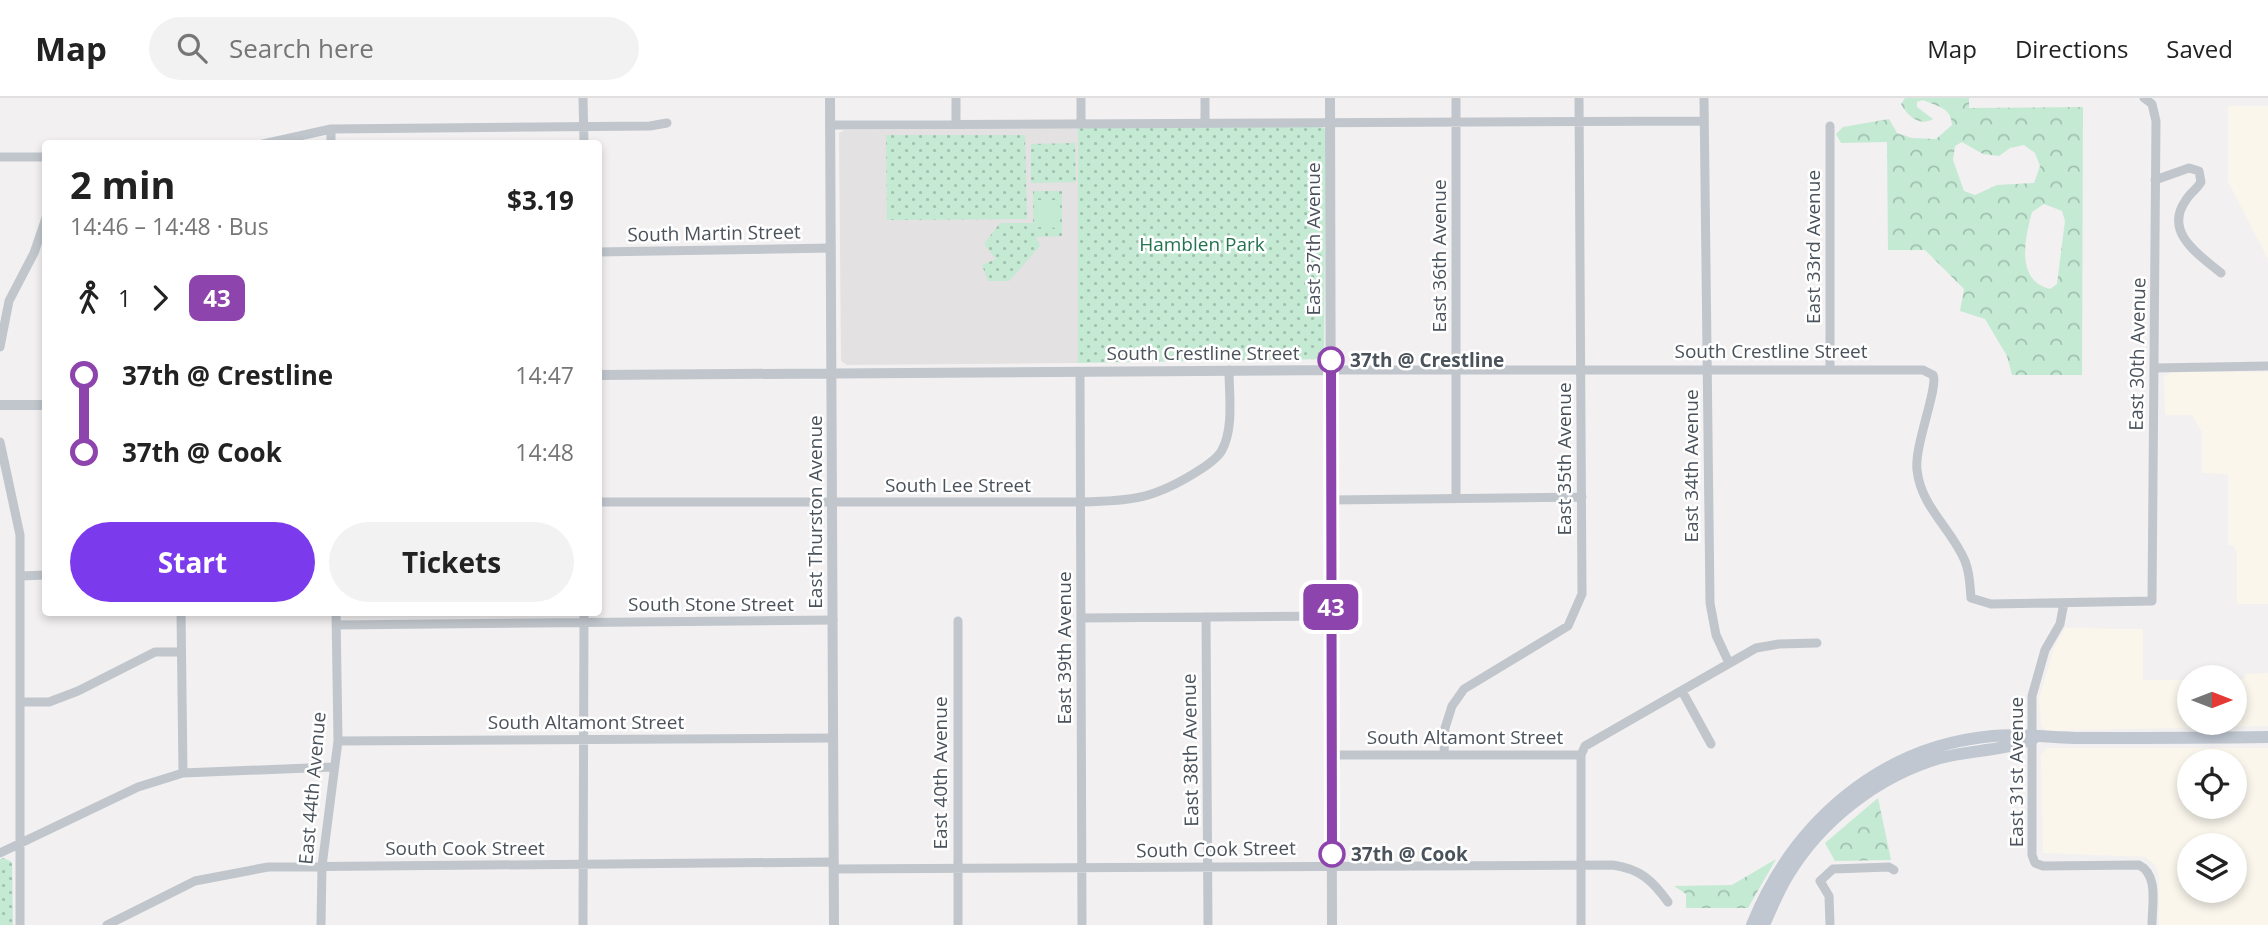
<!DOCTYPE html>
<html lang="en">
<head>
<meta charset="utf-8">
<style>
  :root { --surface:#fff; --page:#f2f2f2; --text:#222; --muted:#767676; --line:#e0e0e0; --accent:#7c3aed }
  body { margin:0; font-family:"Open Sans",sans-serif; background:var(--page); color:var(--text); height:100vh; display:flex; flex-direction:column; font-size:26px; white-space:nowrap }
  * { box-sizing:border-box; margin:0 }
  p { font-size:23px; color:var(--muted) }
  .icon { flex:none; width:38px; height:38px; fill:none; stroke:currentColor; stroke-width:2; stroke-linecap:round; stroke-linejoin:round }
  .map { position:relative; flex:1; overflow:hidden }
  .side { position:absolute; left:42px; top:42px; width:560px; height:476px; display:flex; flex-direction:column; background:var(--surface); border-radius:7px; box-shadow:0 4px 10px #0003 }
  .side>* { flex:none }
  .badge { padding:0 14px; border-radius:10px; font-size:24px; line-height:46px }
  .needle { width:46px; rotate:90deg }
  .tools { position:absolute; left:2177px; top:567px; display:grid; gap:14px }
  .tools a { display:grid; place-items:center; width:70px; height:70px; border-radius:50%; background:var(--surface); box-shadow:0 4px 10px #0003; font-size:35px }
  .map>.badge { position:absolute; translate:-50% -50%; box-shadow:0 0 0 4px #fff }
  .legs { display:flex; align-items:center; gap:10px; height:77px; padding:0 28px; font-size:23px }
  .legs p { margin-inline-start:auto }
  .summary { display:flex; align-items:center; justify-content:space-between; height:119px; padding:0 28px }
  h1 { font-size:38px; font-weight:700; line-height:52px }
  .button { display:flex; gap:14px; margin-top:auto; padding:14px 28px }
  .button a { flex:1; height:80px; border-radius:42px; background:var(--accent); color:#fff; font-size:28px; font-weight:700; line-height:80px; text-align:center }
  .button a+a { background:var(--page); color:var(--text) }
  ul { padding:0 28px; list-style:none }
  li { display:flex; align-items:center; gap:24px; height:77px; font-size:26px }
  li i { display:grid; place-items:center; width:10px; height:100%; margin:0 9px; background:currentColor }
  li i::after { content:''; width:18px; height:18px; margin:-9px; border:5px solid; border-radius:50%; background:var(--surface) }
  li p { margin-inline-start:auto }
  li:first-child i { background:linear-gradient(#0000 50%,currentColor 0) }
  li:last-child i { background:linear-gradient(currentColor 50%,#0000 0) }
  header { display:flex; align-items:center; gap:42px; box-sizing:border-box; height:98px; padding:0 35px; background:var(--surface); border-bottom:2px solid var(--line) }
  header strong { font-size:33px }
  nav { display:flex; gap:38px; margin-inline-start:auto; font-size:24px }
  .search { width:490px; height:63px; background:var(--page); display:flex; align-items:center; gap:18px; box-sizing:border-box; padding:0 24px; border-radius:38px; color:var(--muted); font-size:26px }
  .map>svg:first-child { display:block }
  .commercial { fill:#faf6ec; fill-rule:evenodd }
  .education { fill:#e3e1e1 }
  .grass { fill:url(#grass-dots) }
  .forest { fill:url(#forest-crowns); fill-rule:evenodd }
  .pitch { fill:#c4ead4 }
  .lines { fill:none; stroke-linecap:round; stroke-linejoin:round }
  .minor { stroke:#c0c6cc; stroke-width:9 }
  .tertiary { stroke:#c0c6cc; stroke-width:10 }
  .secondary { stroke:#c0c7d1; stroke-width:12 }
  .line-1-casing { stroke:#fff; stroke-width:16 }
  .line-1 { stroke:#8e44ad; stroke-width:10 }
  .stop-1-dot { fill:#fff; stroke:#8e44ad; stroke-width:3.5 }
  .labels { text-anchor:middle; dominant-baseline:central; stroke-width:5; stroke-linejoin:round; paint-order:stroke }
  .street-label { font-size:19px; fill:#4a525b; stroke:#fff }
  .park-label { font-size:19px; fill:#23734e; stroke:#fff }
  .stop-label { font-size:19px; font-weight:bold; fill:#4a525b; stroke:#fff; text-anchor:start }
</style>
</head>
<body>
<header>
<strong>Map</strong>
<div class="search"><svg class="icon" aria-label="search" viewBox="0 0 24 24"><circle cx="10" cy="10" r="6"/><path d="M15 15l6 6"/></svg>Search here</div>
<nav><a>Map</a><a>Directions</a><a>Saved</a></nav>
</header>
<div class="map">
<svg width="2268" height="827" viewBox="0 0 2268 827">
  <defs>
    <pattern id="grass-dots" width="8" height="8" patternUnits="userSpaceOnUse" patternTransform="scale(1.75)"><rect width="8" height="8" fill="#c4ead4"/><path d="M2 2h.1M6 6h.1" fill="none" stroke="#a1c0af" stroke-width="1.8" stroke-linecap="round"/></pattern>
    <pattern id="forest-crowns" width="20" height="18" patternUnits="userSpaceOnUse" patternTransform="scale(1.75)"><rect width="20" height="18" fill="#c4ead4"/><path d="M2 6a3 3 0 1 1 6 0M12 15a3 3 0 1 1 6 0" fill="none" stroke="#a1c0af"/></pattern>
  </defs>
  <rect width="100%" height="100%" fill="#f2f0f0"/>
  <path class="commercial" d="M2228,8H2268V161L2228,84Z
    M2171,274H2268V506H2237V457L2234,448L2228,447V376L2202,375V335L2192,317H2165L2164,279Z
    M2065,530L2143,531V582H2189V625H2235V582L2245,581V576L2268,575V628L2046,633L2041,627L2039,600L2054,550Z
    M2046,650H2268V827H2159V778L2155,767L2145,759L2043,755L2041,657ZM2235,663V709H2189V663ZM2235,747V793H2189V747Z"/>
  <path class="education" d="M1078,30V265L847,267L841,263L839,35L844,32Z"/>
  <path class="grass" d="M1319,28L1326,31L1324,261L1078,265V30Z
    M886,37H1025L1027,121L887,122Z
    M1075,45L1076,84L1031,85V46Z
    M1033,93H1062V138L1036,139L1040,148L1009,183H988L982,167L996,161L984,146L1000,125H1033Z
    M3,760L12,764L13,827H0V761Z"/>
  <path class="forest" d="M1905,0H1969V10L2083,9L2082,277H2012L2007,258L1985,221L1960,213L1964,191L1925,152H1888L1887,44L1841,45L1836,36L1843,29L1889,21L1897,35L1912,40L1936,41L1952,27C1951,9 1938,9 1923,2L1917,4V9L1933,21C1919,29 1908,18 1901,6ZM1962,44L1983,56L1999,58L2010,50L2024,47L2035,55L2040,68L2034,85L1997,87L1975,97L1964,93L1953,62L1955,48ZM2044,106L2062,113L2065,123L2057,186L2050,191C2015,182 2025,141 2032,114Z
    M1878,700L1891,762L1835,763L1825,745Z
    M1776,761L1748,810H1686V796L1674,788L1732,787Z"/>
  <path class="pitch" d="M1037,102H1060V130L1037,129Z"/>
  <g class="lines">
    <path class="minor" d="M583,0L584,46
      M1081,0V26
      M1704,0L1710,505L1716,537L1729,565
      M1205,24V0
      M956,26V0
      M830,27L1704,23
      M1830,28V270
      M331,31V46
      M263,46L331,31L650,28L667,25
      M0,59H46
      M2155,82L2189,70L2199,73L2201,84C2197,91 2190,95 2186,102C2163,134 2199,157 2221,175
      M598,154L831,150
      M0,249L9,203L34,155L46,120
      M2155,270L2268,268
      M1331,272H1923L1933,277C1939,288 1914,348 1917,372C1921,409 1951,430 1965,463C1970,475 1970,488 1971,500L1991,506L2152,503L2156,23L2152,6L2144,0
      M1080,274L1082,827
      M0,344L20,437V827
      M1456,400V0
      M1331,402L1582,399
      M598,404H1081C1132,403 1154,401 1198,373C1206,368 1218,360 1222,352C1234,330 1229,297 1229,272
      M21,478L46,477
      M2064,505L2060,526L2045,552L2032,598V757L2035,765L2043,768L2139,767C2159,777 2152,807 2152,827
      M181,514L183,675
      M1206,519L1208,827
      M1082,520L1331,518
      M336,527L833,522
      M1682,593L1711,646
      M22,604H49L78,593L155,554H180
      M338,643L833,640
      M1444,656L1445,630L1452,608L1464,591L1568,528L1582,496L1579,0
      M1332,657H1581L1585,648L1756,550L1779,546L1817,545
      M1581,657V827
      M0,755L138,689L183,675L332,669
      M834,771L1613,767C1640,771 1652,782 1668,804
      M107,827L195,783L268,769L834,764
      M321,827L322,768L338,643L336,514
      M583,827L584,514
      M958,827V523
      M1830,827L1829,798L1820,783L1833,771L1889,769L1894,772"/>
    <path class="tertiary" d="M830,0L834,827
      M1330,0L1332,827
      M598,277L1331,272
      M0,307H46"/>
    <path class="secondary" d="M1752,827C1793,725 1880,648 1993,638C2022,635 2052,640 2082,640C2144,640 2206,640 2268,639
      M1764,827C1771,811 1778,794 1787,779C1820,723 1878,678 1940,660C1971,652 2005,653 2034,640"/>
  </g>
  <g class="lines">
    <defs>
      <path id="line-1" d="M1331,262L1332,756"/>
    </defs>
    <use href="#line-1" class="line-1-casing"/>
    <use href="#line-1" class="line-1"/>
  </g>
  <g class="stop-1-dot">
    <circle cx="1331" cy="262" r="12"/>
    <circle cx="1332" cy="756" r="12"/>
  </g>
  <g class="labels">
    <g class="street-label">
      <text transform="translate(714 135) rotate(-1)">South Martin Street</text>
      <text transform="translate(1313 141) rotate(-90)">East 37th Avenue</text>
      <text transform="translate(1813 149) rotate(-90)">East 33rd Avenue</text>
      <text transform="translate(1439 158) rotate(-90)">East 36th Avenue</text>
      <text x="1771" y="253">South Crestline Street</text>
      <text x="1203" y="255">South Crestline Street</text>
      <text transform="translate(2137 256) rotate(-89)">East 30th Avenue</text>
      <text transform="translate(1564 361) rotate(-90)">East 35th Avenue</text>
      <text transform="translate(1691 368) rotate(-90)">East 34th Avenue</text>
      <text x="958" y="387">South Lee Street</text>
      <text transform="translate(815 414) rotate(-90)">East Thurston Avenue</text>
      <text x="711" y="506">South Stone Street</text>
      <text transform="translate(1064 550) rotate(-90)">East 39th Avenue</text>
      <text x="586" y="624">South Altamont Street</text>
      <text x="1465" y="639">South Altamont Street</text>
      <text transform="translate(1190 652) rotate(-91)">East 38th Avenue</text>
      <text transform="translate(2016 674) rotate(-90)">East 31st Avenue</text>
      <text transform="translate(940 675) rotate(-90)">East 40th Avenue</text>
      <text transform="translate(312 690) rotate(-85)">East 44th Avenue</text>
      <text x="465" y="750">South Cook Street</text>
      <text transform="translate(1216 751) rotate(-1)">South Cook Street</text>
    </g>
    <g class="park-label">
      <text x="1202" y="146">Hamblen Park</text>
    </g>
    <g class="stop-label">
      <text x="1350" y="262">37th @ Crestline</text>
      <text x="1351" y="756">37th @ Cook</text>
    </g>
  </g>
</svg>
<div class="tools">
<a><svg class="needle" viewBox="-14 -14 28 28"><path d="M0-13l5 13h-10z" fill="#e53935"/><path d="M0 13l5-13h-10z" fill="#767676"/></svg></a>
<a><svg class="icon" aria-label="locate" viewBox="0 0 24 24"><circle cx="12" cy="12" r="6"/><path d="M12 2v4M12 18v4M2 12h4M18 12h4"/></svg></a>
<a><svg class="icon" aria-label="layers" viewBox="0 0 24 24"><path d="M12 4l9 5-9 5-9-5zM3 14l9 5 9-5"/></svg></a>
</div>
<b class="badge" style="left:1331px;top:509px;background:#8e44ad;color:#fff">43</b>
<section class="side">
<div class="summary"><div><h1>2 min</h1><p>14:46 – 14:48 · Bus</p></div><b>$3.19</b></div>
<div class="legs"><svg class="icon" aria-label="walk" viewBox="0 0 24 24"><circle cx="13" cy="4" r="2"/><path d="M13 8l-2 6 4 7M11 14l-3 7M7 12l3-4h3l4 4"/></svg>1<svg class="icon" aria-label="forward" viewBox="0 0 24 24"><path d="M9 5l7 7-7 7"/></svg><b class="badge" style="background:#8e44ad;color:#fff">43</b></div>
<ul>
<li><i style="color:#8e44ad"></i><b>37th @ Crestline</b><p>14:47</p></li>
<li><i style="color:#8e44ad"></i><b>37th @ Cook</b><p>14:48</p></li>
</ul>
<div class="button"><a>Start</a><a>Tickets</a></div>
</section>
</div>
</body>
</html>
